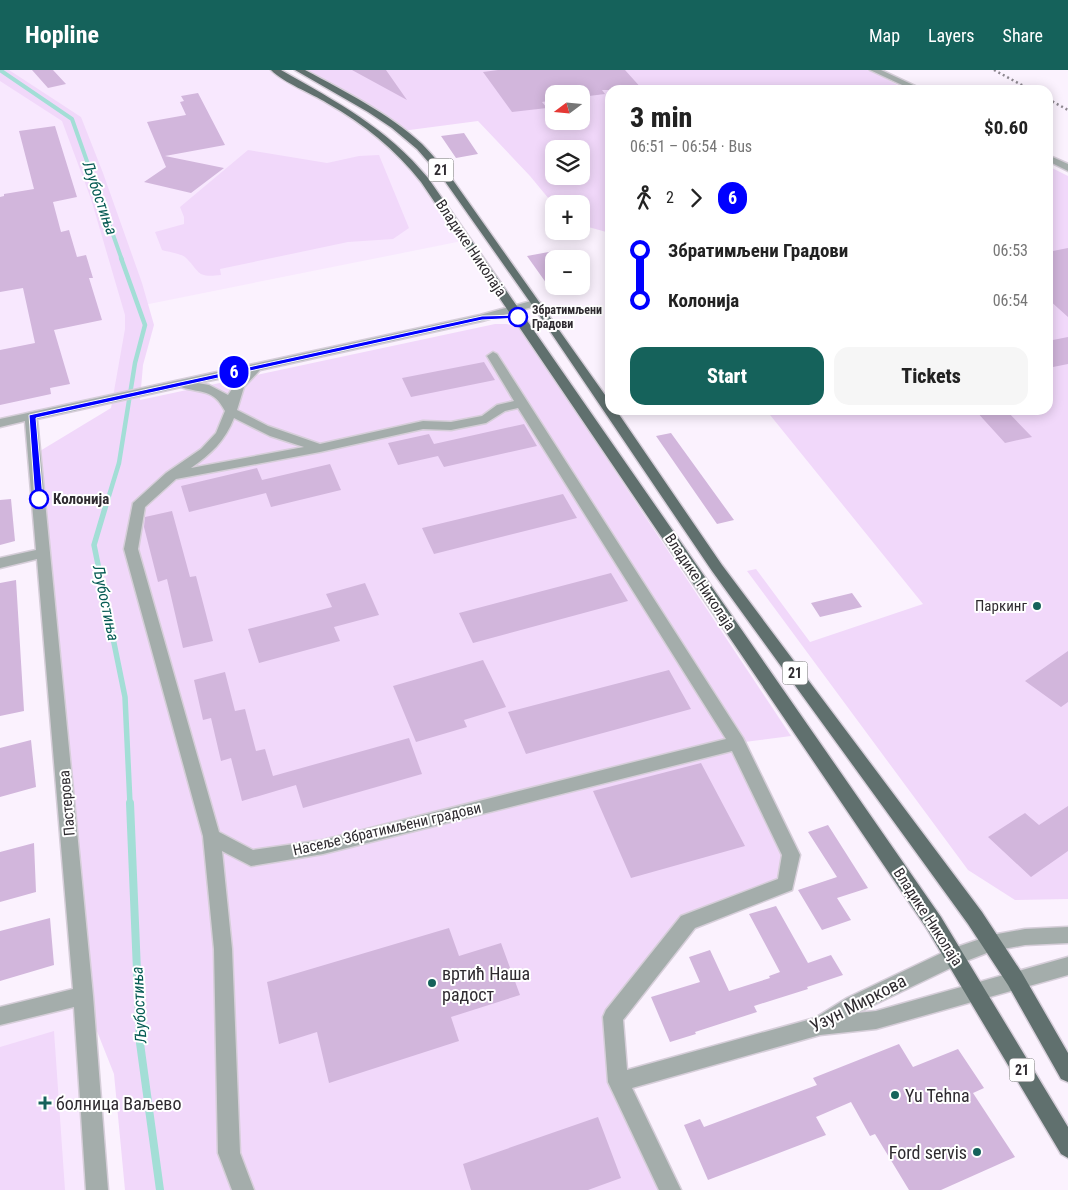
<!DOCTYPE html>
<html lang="en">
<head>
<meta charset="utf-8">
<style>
  :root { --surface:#fff; --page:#f6f6f6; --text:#222; --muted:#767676; --accent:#15625b }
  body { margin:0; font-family:"Roboto Condensed",sans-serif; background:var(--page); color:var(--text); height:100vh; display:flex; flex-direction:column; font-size:19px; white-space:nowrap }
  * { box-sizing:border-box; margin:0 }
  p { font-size:16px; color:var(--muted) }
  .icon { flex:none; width:28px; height:28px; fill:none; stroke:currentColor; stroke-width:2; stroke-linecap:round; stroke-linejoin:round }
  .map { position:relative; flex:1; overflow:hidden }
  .details { position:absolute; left:605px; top:15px; width:448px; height:330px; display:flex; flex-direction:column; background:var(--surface); border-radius:15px; box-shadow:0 2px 12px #0003 }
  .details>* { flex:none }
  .badge { padding:0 10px; border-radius:16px; font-size:18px; line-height:32px }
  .needle { width:32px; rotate:254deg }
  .fabs { position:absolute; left:545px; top:15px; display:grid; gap:10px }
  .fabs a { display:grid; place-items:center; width:45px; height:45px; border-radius:10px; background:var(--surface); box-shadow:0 2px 12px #0003; font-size:25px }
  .map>.badge { position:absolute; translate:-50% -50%; box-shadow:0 0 0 2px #fff }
  .legs { display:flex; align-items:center; gap:8px; height:55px; padding:0 25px; font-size:16px }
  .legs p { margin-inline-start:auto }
  .head { display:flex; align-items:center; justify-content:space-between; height:85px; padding:0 25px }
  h1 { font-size:28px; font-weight:800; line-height:38px }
  .primary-button { display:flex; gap:10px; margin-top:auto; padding:10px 25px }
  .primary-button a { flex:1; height:58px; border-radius:15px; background:var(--accent); color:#fff; font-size:20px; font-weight:800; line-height:58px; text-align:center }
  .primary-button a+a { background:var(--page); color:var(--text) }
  ul { padding:0 25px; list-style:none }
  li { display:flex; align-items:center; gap:18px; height:50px; font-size:19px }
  li i { display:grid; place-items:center; width:8px; height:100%; margin:0 6px; background:currentColor }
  li i::after { content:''; width:12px; height:12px; margin:-6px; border:4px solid; border-radius:50%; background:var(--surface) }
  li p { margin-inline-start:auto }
  li:first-child i { background:linear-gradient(#0000 50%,currentColor 0) }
  li:last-child i { background:linear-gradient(currentColor 50%,#0000 0) }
  header { display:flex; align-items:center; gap:30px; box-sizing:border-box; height:70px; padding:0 25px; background:var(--accent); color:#fff }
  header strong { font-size:24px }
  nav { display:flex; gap:28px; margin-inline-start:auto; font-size:18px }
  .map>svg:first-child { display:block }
  .built { fill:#f8e8fe }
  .green { fill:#f1d8fa; fill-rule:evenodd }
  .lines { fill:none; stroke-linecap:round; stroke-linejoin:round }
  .stream-far3 { stroke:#a3ded6; stroke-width:4 }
  .stream-far2 { stroke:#a3ded6; stroke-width:4.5 }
  .stream-far1 { stroke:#a3ded6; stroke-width:5.5 }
  .stream { stroke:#a3ded6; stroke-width:8 }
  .building { fill:#d2b6dc }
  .minor-casing { stroke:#d6ced9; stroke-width:3 }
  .major-casing { stroke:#d6ced9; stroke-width:3 }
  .minor { fill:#a4adab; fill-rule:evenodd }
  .major { fill:#60706e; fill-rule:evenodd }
  .rail { stroke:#8d878f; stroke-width:2.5; stroke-dasharray:2 3; stroke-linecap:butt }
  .line-1 { fill:#00f; stroke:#fff }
  .stop-1-dot { fill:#fff; stroke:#00f; stroke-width:2.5 }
  .poi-dot { fill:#15625b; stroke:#fff; stroke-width:2 }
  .labels { text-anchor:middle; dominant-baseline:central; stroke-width:4; stroke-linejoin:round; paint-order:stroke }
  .far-stop-label { font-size:12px; font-weight:bold; fill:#2f2b30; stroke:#fff; text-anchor:start }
  .shield { fill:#fff; stroke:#6d6b6e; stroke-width:1 }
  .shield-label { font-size:14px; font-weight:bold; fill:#2f2b30 }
  .street-label { font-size:15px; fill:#2f2b30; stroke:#fff }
  .stop-label { font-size:15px; font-weight:bold; fill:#2f2b30; stroke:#fff; text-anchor:start }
  .poi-label { font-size:15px; fill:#2f2b30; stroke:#fff; text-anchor:end }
  .water-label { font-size:16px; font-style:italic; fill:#065b54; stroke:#fff }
  .near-poi-label { font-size:18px; fill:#2f2b30; stroke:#fff; text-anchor:start }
  .near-street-label { font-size:18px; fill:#2f2b30; stroke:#fff }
</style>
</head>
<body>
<header>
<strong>Hopline</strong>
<nav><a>Map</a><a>Layers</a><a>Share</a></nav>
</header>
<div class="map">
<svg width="1068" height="1120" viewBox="0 0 1068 1120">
  <rect width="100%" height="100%" fill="#fbf2fe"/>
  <path class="built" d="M0,0H275L388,69L467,170L139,236L130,325L0,353Z
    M83,926L97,1120H0V946Z"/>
  <path class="green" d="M0,0H9L81,47L103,103L142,213L154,255L143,295L140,330L495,254H507L520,258L791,666L737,673L791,785L786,814L688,852L613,947L618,1012L670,1120H125L114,1004L83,926L35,384L111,338L125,259V245L91,129L62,51L0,11Z
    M299,0H870L907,20H610V163L581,155V134L554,135L530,106L478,51L402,61ZM554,24H581V51H554ZM554,79H581V106H554Z
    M248,80L327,93L359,86L379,85L409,158L393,169L348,172L220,199L221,205C195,208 201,202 185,187C179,183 168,182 162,180L155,162L184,154V147L180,137Z
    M1048,96L1068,106V829L1015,830L968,800L747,501L756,499L810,572L923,534L766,340H1048Z
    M54,961L65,1120H0V977Z"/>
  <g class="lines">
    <path class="stream-far3" d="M0,0L72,49L122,190"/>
    <path class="stream-far2" d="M108,429L119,393L135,293L145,255L121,188"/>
    <path class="stream-far1" d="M108,428L94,475L125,627L130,734"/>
    <path class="stream" d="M130,733L140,973L160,1120"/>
  </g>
  <path class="building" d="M32,0H53L66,14L48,18Z
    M352,0H386L407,30Z
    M498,0H625L643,20H602L605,24L581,27V24H554V30L542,32L547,38L512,42L483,2Z
    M198,23L225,75L165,86L224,98L191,123L144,112L166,97L147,52L186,45L180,32L184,31L181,26Z
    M55,56L77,127L53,132L61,162L69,160L77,187L86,185L93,208H89L102,250L54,260L70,314L50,318L51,324L0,335V280L35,273L23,218L0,222V127L4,126V124L34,119L19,61Z
    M464,63L478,84L456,88L441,66Z
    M1068,178V247L1048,229V182Z
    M554,181V224L527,186Z
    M1068,267V294L1048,298V271Z
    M484,292L495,310L411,327L402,308Z
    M975,340H1006L1032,367L1005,373Z
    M524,354L537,376L444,397L438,386L398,395L388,373L429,364L434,374Z
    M671,363L734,450L717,454L656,366Z
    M330,394L341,420L271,437L266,423L189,442L181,416L257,398L262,410Z
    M563,424L577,448L434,484L422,458Z
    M11,429L15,471L0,475V430Z
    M172,441L190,507L196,506L213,571L183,578L167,509L158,512L144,457L145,447Z
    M611,503L628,531L473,573L459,543Z
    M16,510L24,641L0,646V513Z
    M365,513L379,545L334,557L340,571L259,593L248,559L332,537L326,524Z
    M852,523L862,537L820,547L811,533Z
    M1068,581V632L1061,637L1025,611Z
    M483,590L506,637L464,650L467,657L416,672L393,616Z
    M669,600L691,639L526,684L508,642Z
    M225,602L235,641L245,639L256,681L265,679L273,706L409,668L422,704L303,738L296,715L242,731L231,688L221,691L211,648L203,650L194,610Z
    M31,670L36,717L0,727V678Z
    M701,693L745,776L631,808L593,721Z
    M1068,736V781L1031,807L988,767L1025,743L1039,755Z
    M828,755L868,818L837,828L851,850L822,860L798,820L837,807L808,762Z
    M34,773L36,822L0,832V782Z
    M776,836L808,893L831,885L843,905L807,917L808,919L754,936L757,942L695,962L696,964L670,972L651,927L700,912L689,887L710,880L729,921L770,908L769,906L780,902L749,844Z
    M50,848L54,895L0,911V861Z
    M449,858L459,886L501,873L520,925L451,947L459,971L329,1013L317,962L279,974L267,912Z
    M899,974L913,997L958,979L984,1018L973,1023L1015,1087L941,1120H909L875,1064L870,1066L851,1032L816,1047L826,1065L708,1110L684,1055L700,1049L704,1057L817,1015L813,1008Z
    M598,1047L621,1108L588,1120H471L463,1094Z"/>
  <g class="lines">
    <defs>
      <path id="minor" d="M870,0H881L924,20H913Z
        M1048,85L1068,94V101L1048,91Z
        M535,230L541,233L539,235L482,251L260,300L244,317L237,340L268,356L320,374L423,351L451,352L482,346L497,335L514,331L487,286L493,282L497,284L743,668L800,785L792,820L695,858L623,950L627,1000L815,948L847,928L948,880L992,865L1025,859L1068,857V873L1025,875L992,881L961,893L857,943L876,941L1068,887V905L876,959L820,965L632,1018L681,1120H659L608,1012L603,947L606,940L681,846L778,809L782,785L732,681L323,784L251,796L222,781L232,879L240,1083L254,1120H232L218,1083L214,879L203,766L124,479L133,433L166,403L201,379L216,363L225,341C213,318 202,324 181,317L37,349L93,926L108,1120H86L74,937L0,955V937L73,919L37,489L0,498V488L36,480L25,351L0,357V349L480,245ZM242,304L228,325L209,315L198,313ZM518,338L726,669L323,770L253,780L219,762L138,479L145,437L176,409L320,382L423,359L451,360L486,353L505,341ZM234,348L270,366L304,377L191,398C211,384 225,371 234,348Z"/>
      <path id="major" d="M271,0H281C337,32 387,58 428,108L941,847L1068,1057V1088L1061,1084L927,859L421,112C395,79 364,54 327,33C311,23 284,13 271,0Z
        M295,0H305C346,22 388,43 422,74C432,84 441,95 450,106L610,332V340H616L722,495L982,842L1022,903L1068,983V1012L1061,1009L1008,915L968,854L712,501L537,242L444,110L417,79L392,58L368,42Z"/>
    </defs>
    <use href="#minor" class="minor-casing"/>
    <use href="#major" class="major-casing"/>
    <use href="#minor" class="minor"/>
    <use href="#major" class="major"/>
    <path class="rail" d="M994,0L1031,20
      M1048,29L1068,40"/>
  </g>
  <path class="line-1" d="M518,245H521V248L482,250L36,348L43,429L39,432L35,429L29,345L482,246Z"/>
  <g class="stop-1-dot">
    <circle cx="518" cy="247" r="9"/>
    <circle cx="39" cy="429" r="9"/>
  </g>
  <g class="poi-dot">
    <circle cx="1037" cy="536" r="5"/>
    <circle cx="432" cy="913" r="5"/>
    <circle cx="895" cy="1025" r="5"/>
    <path d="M42.5 1025.5h5v5h5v5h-5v5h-5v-5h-5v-5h5z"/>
    <circle cx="977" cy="1082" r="5"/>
  </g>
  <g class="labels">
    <g class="far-stop-label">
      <text x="532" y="240">Збратимљени<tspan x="532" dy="14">Градови</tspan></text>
    </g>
    <g class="shield">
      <rect x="428.5" y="88.5" width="25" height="23" rx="4"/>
      <rect x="782.5" y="591.5" width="25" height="23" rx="4"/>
      <rect x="1009.5" y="988.5" width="25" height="23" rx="4"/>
    </g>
    <g class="shield-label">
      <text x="441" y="100">21</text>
      <text x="795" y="603">21</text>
      <text x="1022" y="1000">21</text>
    </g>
    <g class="street-label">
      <text transform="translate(471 178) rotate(56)">Владике Николаја</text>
      <text transform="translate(700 512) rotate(56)">Владике Николаја</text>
      <text transform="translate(67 733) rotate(-95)">Пастерова</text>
      <text transform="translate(387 759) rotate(-13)">Насеље Збратимљени градови</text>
      <text transform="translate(928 847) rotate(57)">Владике Николаја</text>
    </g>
    <g class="stop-label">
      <text x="53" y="429">Колонија</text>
    </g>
    <g class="poi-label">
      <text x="1027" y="536">Паркинг</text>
    </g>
    <g class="water-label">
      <text transform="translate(100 128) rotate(71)">Љубостиња</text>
      <text transform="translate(106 533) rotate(78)">Љубостиња</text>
      <text transform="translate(139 935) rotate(-93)">Љубостиња</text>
    </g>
    <g class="near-poi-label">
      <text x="442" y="903">вртић Наша<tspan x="442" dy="21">радост</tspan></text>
      <text x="905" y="1025">Yu Tehna</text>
      <text x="56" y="1033">болница Ваљево</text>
      <text x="967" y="1082" text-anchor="end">Ford servis</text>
    </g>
    <g class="near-street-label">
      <text transform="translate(858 933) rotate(-27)">Узун Миркова</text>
    </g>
  </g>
</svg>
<div class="fabs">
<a><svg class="needle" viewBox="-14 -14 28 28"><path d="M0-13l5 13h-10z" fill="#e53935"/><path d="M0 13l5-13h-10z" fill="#767676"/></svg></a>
<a><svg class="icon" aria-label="layers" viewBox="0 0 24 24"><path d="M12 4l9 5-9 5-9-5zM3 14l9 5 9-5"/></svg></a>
<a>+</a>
<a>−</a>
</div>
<b class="badge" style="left:234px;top:302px;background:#00f;color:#fff">6</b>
<section class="details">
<div class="head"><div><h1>3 min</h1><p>06:51 – 06:54 · Bus</p></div><b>$0.60</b></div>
<div class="legs"><svg class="icon" aria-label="walk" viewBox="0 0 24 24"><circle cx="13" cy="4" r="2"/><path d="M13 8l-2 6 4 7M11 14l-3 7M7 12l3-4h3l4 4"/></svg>2<svg class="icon" aria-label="forward" viewBox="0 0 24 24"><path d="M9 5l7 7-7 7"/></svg><b class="badge" style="background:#00f;color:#fff">6</b></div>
<ul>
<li><i style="color:#00f"></i><b>Збратимљени Градови</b><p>06:53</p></li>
<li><i style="color:#00f"></i><b>Колонија</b><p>06:54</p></li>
</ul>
<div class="primary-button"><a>Start</a><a>Tickets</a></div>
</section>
</div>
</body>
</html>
